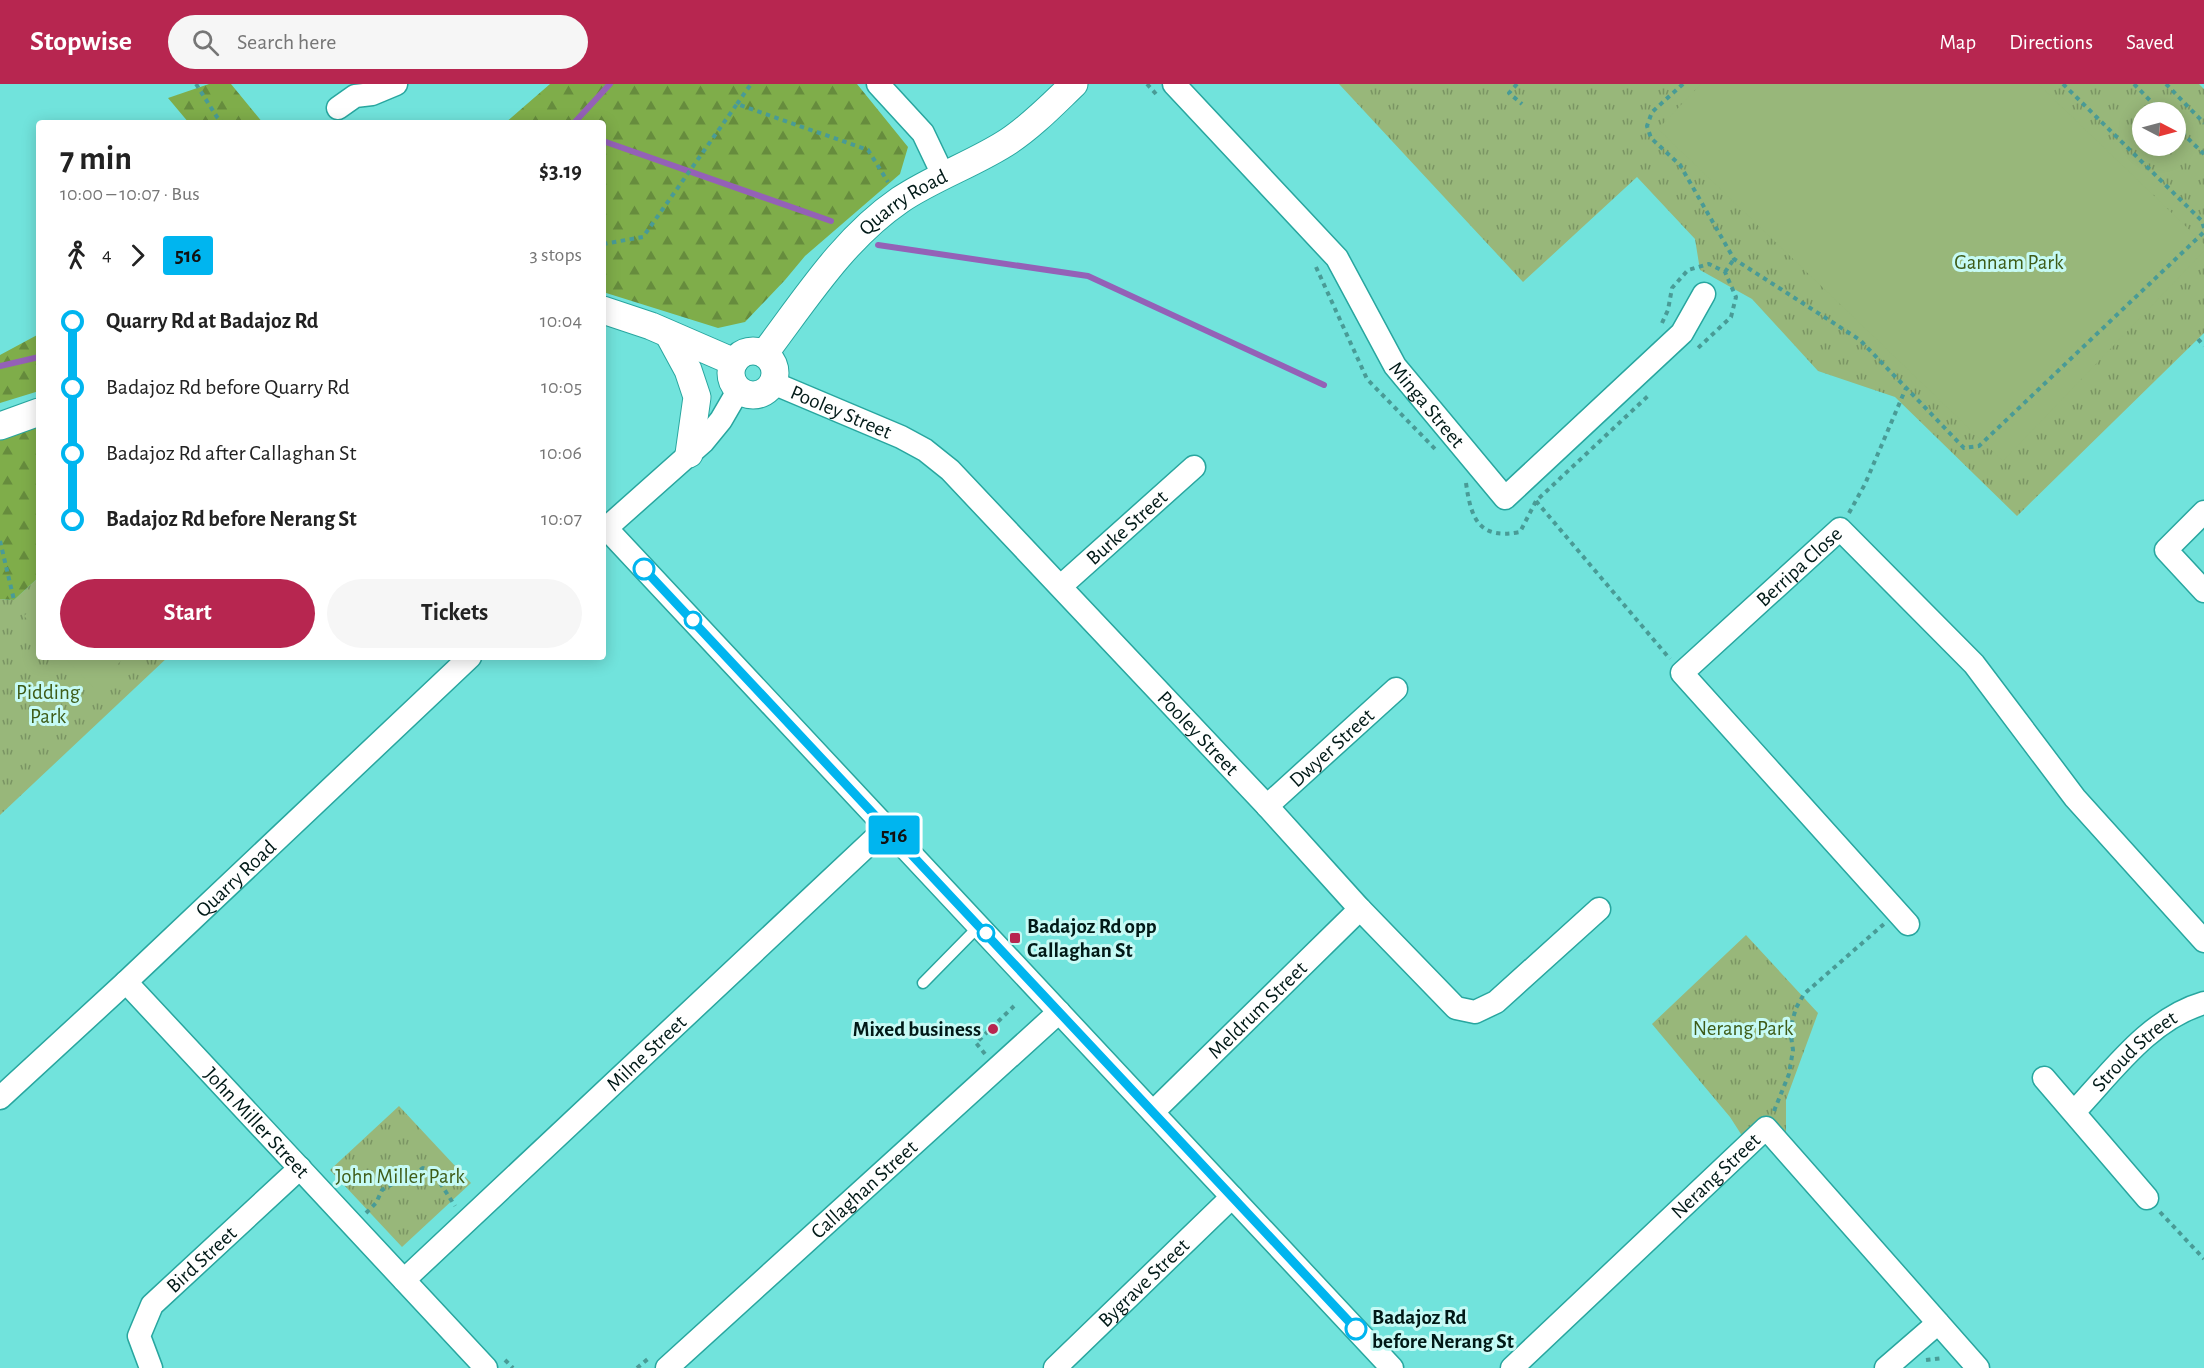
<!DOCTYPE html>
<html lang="en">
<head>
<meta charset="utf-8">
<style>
  :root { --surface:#fff; --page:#f6f6f6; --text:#222; --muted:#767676; --accent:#b72650 }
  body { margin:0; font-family:"Alegreya Sans",sans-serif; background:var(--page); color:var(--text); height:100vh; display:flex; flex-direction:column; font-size:22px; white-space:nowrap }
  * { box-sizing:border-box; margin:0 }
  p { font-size:20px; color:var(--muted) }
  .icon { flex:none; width:33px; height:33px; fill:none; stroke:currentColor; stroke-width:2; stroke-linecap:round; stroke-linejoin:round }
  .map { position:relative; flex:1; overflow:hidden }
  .drawer { position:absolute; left:36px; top:36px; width:570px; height:540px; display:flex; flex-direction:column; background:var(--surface); border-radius:6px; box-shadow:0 3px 15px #0003 }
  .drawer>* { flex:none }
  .badge { padding:0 12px; border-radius:4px; font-size:21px; line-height:39px }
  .needle { width:39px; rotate:96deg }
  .tools { position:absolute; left:2132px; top:18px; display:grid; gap:12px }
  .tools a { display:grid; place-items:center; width:54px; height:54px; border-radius:50%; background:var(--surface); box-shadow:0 3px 15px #0003; font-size:30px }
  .map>.badge { position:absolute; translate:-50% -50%; box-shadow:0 0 0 3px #fff }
  .legs { display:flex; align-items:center; gap:9px; height:66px; padding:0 24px; font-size:20px }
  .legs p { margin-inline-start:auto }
  .headline { display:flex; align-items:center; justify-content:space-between; height:102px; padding:0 24px }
  h1 { font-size:33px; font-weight:700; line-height:45px }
  .button { display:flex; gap:12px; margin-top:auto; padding:12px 24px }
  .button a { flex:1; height:69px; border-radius:36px; background:var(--accent); color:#fff; font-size:24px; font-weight:700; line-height:69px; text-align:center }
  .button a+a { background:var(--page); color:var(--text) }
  ul { padding:0 24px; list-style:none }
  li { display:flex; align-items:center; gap:21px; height:66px; font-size:22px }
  li i { display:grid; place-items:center; width:9px; height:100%; margin:0 8px; background:currentColor }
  li i::after { content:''; width:15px; height:15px; margin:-8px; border:4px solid; border-radius:50%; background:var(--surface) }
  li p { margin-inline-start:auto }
  li:first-child i { background:linear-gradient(#0000 50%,currentColor 0) }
  li:last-child i { background:linear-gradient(currentColor 50%,#0000 0) }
  header { display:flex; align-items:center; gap:36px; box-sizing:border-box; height:84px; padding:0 30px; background:var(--accent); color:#fff }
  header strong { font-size:28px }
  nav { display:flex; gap:33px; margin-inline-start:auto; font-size:21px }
  .search { width:420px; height:54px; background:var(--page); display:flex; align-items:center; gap:15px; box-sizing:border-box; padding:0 21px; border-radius:33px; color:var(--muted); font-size:22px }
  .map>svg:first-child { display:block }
  .grass { fill:url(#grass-tufts); fill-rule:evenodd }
  .forest { fill:url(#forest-firs) }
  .garden { fill:#98b77a }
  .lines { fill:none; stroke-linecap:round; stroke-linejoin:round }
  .stream { stroke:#9461b7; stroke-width:6 }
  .service-casing { stroke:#28a69f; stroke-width:13 }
  .minor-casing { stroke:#28a69f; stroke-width:25 }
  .tertiary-casing { stroke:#28a69f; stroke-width:29 }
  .path { stroke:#499b96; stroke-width:4; stroke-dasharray:4.5 4.5; stroke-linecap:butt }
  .service { stroke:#fff; stroke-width:10 }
  .minor { stroke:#fff; stroke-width:22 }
  .tertiary { stroke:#fff; stroke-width:27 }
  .line-1-casing { stroke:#fff; stroke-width:14 }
  .line-1 { stroke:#00b5ef; stroke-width:9 }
  .stop-1-dot { fill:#fff; stroke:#00b5ef; stroke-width:3 }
  .poi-dot { fill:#b72650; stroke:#c6faf5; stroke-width:2 }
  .labels { text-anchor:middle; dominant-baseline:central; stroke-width:6; stroke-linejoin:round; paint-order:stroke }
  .street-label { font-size:21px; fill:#011917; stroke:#c6faf5 }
  .park-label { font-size:21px; fill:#3e5c18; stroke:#c6faf5 }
  .poi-label { font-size:21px; font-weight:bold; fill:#011917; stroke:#c6faf5; text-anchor:start }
  .stop-label { font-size:21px; font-weight:bold; fill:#011917; stroke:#c6faf5; text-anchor:start }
</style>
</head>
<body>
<header>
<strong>Stopwise</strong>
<div class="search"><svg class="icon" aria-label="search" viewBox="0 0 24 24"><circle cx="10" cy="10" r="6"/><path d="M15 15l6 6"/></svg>Search here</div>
<nav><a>Map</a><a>Directions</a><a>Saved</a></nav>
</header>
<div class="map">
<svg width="2204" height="1284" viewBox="0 0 2204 1284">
  <defs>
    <pattern id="grass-tufts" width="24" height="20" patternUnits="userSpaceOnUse" patternTransform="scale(1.5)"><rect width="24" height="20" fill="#98b77a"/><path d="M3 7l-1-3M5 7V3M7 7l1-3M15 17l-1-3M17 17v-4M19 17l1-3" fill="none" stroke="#7a9463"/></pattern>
    <pattern id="forest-firs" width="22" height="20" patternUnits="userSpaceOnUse" patternTransform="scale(1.5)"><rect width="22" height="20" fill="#7fad4a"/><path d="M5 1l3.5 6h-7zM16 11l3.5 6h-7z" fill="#668c3d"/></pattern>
  </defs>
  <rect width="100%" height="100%" fill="#71e3dc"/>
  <path class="grass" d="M1339,0H2199L2204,5V249L2017,432L1895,313L1818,287L1752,215L1700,186L1695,155L1637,93L1523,198ZM2142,28H2175V62H2142Z
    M39,493V573H168L0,731V515L14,516Z
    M1746,851L1818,929L1786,1016V1066L1766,1044L1748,1061L1730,1033L1652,940Z
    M399,1022L471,1099L402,1163L330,1086Z"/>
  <path class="forest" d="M209,0H231L263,39H189L168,14Z
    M550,0H857L908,63L900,90L805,172L785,196L745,238L718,244L603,208V39H505Z
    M39,250V307L0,319V271Z
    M39,343V493L14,516L0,515V354Z"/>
  <path class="garden" d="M1701,0H2038L2204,160V167L2003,377L1658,45Z
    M39,517V547L24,532Z
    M64,573H125L94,604Z"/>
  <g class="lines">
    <path class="stream" d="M574,39L610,0
      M603,57L831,137
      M878,161L1088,192L1324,301
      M0,282L39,273"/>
    <defs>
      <path id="service" d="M923,899L979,842"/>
      <g id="minor">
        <path d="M878,0L923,49L943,91"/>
        <path id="s1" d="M1174,0L1337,174L1395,282L1505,414L1682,249L1704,210"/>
        <path d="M338,24L355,12L372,10L396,0"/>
        <path id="s2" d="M773,299L901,353L925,366L950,386L1267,722L1360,825L1456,924L1475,928L1496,918L1599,825"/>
        <path d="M2204,428L2166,466L2204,507"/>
        <path d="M606,444L1392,1284"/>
        <path d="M603,447L703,358L721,336L739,305"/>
        <path id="s3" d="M1061,502L1194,383"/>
        <path id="s4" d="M1267,722L1396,605"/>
        <path id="s5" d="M1908,840L1682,589L1840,445L1974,580L2075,714L2204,857"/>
        <path id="s6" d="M126,898L486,1284"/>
        <path d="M2044,994L2147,1114"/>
        <path id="s7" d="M0,1014L126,898L470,573"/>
        <path id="s8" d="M1153,1028L1360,825"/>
        <path id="s9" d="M2074,1028C2112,988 2149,935 2204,919"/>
        <path id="s10" d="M404,1196L887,743"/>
        <path id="s11" d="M151,1284L139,1252L152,1221L300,1084"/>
        <path id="s12" d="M667,1284L1059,928"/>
        <path id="s13" d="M1055,1284L1232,1113"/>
        <path id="s14" d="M1512,1284L1766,1044L1978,1284"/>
        <path d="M1886,1284L1938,1239"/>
      </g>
      <g id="tertiary">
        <path d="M603,226L651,242L734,278"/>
        <path d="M669,251L688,286L697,313L689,370"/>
        <circle cx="753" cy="289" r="22"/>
        <path id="s15" d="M764,270C805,216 843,155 900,116C934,93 976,79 1009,57C1033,41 1053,20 1074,0"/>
        <path d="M0,342L39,328"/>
      </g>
    </defs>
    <use href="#service" class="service-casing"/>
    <use href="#minor" class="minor-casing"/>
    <use href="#tertiary" class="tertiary-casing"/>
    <path class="path" d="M196,0L217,33L223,39
      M1147,0L1156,10
      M1517,0L1509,9L1522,20
      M1683,0L1652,28L1647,42L1651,54L1680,81L1734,175L1860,256L1964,364L1979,362L2204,148
      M2063,0L2202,137L2204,144
      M2134,0L2161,28
      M2166,0L2204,39
      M737,20L751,0
      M2175,42L2204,70
      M603,160L643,153L737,20L868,66L888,98
      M1316,183L1367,295L1437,367
      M1725,188L1734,175
      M1662,239L1668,226L1672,204L1688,186L1709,180L1725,188L1736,213L1731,233L1698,264
      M2198,255L2204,262
      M1466,399C1471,435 1479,456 1520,448L1536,417L1649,311
      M1536,417L1670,575
      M1849,429L1865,400L1906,304
      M0,457L14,516
      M985,970L976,959L1014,922
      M1774,1027L1789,990L1793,966L1790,945L1796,924L1804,910L1884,840
      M2160,1128L2204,1175
      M366,1129L376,1119L382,1106L396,1098L410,1093L423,1084L433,1088L455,1122
      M505,1276L513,1284
      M1926,1276L1943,1274
      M637,1284L649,1274"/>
    <use href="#service" class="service"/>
    <use href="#minor" class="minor"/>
    <use href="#tertiary" class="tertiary"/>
  </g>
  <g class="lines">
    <defs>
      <path id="line-1" d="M644,485L1356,1245"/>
    </defs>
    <use href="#line-1" class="line-1-casing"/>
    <use href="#line-1" class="line-1"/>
  </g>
  <g class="stop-1-dot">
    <circle cx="644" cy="485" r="10"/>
    <circle cx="693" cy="536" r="8"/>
    <circle cx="986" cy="849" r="8"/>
    <circle cx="1356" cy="1245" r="10"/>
  </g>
  <g class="poi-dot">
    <rect x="1009" y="848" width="12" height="12" rx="3"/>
    <circle cx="993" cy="945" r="6"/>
  </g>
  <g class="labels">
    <g class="street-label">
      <text stroke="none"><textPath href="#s15" startOffset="208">Quarry Road</textPath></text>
      <text stroke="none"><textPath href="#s1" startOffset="411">Minga Street</textPath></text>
      <text stroke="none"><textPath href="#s2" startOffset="74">Pooley Street</textPath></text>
      <text stroke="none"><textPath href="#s3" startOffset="88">Burke Street</textPath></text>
      <text stroke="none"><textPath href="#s5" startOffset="496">Berripa Close</textPath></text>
      <text stroke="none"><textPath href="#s2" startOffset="560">Pooley Street</textPath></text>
      <text stroke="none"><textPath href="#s4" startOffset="87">Dwyer Street</textPath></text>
      <text stroke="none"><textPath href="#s7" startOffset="322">Quarry Road</textPath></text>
      <text stroke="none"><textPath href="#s8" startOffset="146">Meldrum Street</textPath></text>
      <text stroke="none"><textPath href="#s9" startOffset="86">Stroud Street</textPath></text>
      <text stroke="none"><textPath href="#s10" startOffset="332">Milne Street</textPath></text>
      <text stroke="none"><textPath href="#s6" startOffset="192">John Miller Street</textPath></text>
      <text stroke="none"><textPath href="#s14" startOffset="280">Nerang Street</textPath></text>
      <text stroke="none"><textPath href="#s12" startOffset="266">Callaghan Street</textPath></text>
      <text stroke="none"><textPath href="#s11" startOffset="135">Bird Street</textPath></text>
      <text stroke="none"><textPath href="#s13" startOffset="123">Bygrave Street</textPath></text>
    </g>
    <g class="park-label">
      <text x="2009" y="178">Gannam Park</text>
      <text x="48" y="608">Pidding<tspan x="48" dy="24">Park</tspan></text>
      <text x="1743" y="944">Nerang Park</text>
      <text x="400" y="1092">John Miller Park</text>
    </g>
    <g class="poi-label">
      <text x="1027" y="842">Badajoz Rd opp<tspan x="1027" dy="24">Callaghan St</tspan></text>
      <text x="981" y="945" text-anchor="end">Mixed business</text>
    </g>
    <g class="stop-label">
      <text x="1372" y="1233">Badajoz Rd<tspan x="1372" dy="24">before Nerang St</tspan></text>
    </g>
  </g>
</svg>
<div class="tools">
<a><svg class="needle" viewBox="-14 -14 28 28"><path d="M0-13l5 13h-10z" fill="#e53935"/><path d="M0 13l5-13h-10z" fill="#767676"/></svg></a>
</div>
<b class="badge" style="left:894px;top:751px;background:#00b5ef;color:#111">516</b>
<section class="drawer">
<div class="headline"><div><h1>7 min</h1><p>10:00 – 10:07 · Bus</p></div><b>$3.19</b></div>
<div class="legs"><svg class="icon" aria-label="walk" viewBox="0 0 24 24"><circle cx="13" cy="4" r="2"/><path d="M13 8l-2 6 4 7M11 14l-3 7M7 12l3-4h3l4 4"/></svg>4<svg class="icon" aria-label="forward" viewBox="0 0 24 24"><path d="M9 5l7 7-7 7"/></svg><b class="badge" style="background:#00b5ef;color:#111">516</b><p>3 stops</p></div>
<ul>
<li><i style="color:#00b5ef"></i><b>Quarry Rd at Badajoz Rd</b><p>10:04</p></li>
<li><i style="color:#00b5ef"></i><span>Badajoz Rd before Quarry Rd</span><p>10:05</p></li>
<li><i style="color:#00b5ef"></i><span>Badajoz Rd after Callaghan St</span><p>10:06</p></li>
<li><i style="color:#00b5ef"></i><b>Badajoz Rd before Nerang St</b><p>10:07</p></li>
</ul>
<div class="button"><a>Start</a><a>Tickets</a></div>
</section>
</div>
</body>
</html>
